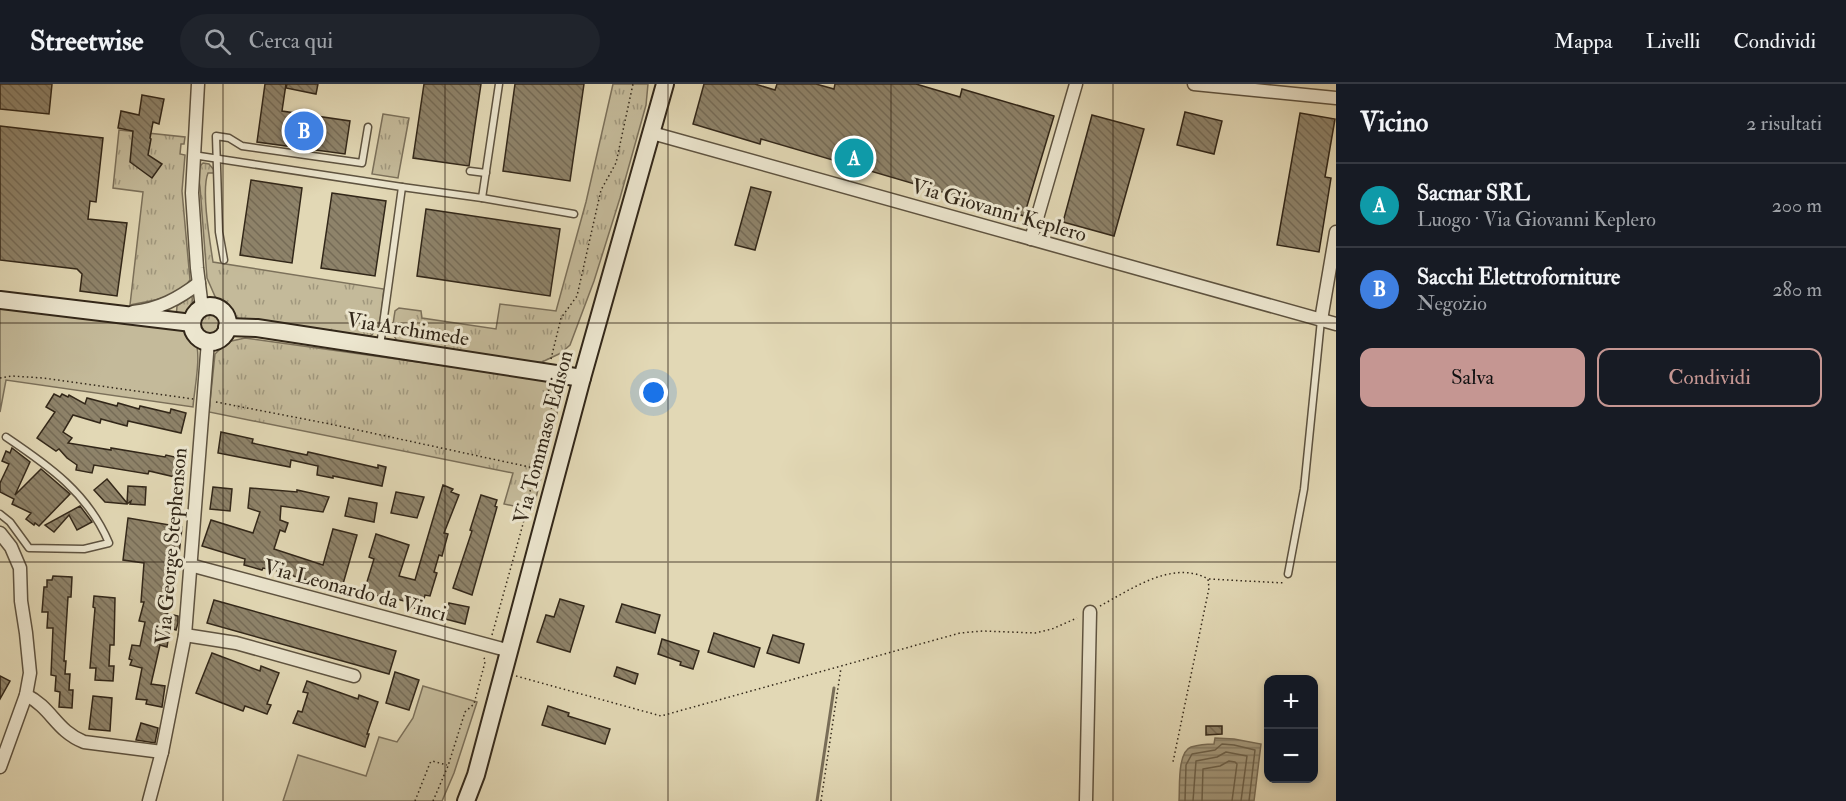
<!DOCTYPE html>
<html lang="it">
<meta charset="utf-8">
<style>
:root{--surface:#171b24;--page:#20242c;--text:#f1f3f6;--muted:#9ea1a6;--line:#363941;--accent:#c59692}
body{margin:0;font-family:"IM FELL Double Pica",serif;background:var(--page);color:var(--text)}
.controls{position:absolute;right:18px;bottom:18px;display:grid;overflow:hidden;border-radius:12px;box-shadow:0 3px 9px #0003}
.controls button{width:54px;height:54px;display:grid;place-items:center;padding:0;border:0;border-bottom:2px solid var(--line);background:var(--surface);color:var(--text);font:30px sans-serif}
.you{position:absolute;left:654px;top:309px;width:21px;height:21px;margin:-15px;border:4px solid #fff;border-radius:50%;background:#1a73e8;box-shadow:0 0 0 9px #1a73e833}
.badge{display:grid;place-items:center;width:39px;height:39px;border-radius:50%;background:var(--accent);color:#fff;font-size:20px;font-weight:700}
.pin{position:absolute;translate:-50% -50%;border:3px solid #fff;box-shadow:0 2px 6px #0006}
.list{margin:0;padding:0;list-style:none}
h2{display:flex;justify-content:space-between;align-items:center;height:78px;margin:0;padding:0 24px;font-size:26px}
h2 small{font-size:20px;font-weight:400;color:var(--muted)}
.list li{display:grid;grid-template-columns:39px 1fr auto;gap:18px;align-items:center;box-sizing:border-box;height:84px;padding:0 24px;border-top:2px solid var(--line)}
.list b{display:block;font-size:22px;white-space:nowrap}
.list p{margin:0;font-size:20px;white-space:nowrap;color:var(--muted)}
.list em{font-size:20px;font-style:normal;color:var(--muted)}
.actions{display:flex;gap:12px;padding:18px 24px}
.actions a{flex:1;padding:14px 0;border:2px solid var(--accent);border-radius:12px;text-align:center;font-size:21px;color:var(--accent)}
.actions .main{background:var(--accent);color:#111}
.icon{flex:none;width:33px;height:33px;fill:none;stroke:currentColor;stroke-width:2;stroke-linecap:round;stroke-linejoin:round}
.map{position:relative;flex:none;width:1336px;height:717px;overflow:hidden}
header{display:flex;align-items:center;gap:36px;box-sizing:border-box;height:84px;padding:0 30px;background:var(--surface);border-bottom:2px solid var(--line)}
header strong{font-size:28px}
nav{display:flex;gap:33px;margin-inline-start:auto;font-size:21px}
.search{width:420px;height:54px;background:var(--page);display:flex;align-items:center;gap:15px;box-sizing:border-box;padding:0 21px;border-radius:33px;color:var(--muted);font-size:22px}
main{display:flex}
aside{flex:1;background:var(--surface)}
.map>svg:first-child{display:block}
</style>
<header>
<strong>Streetwise</strong>
<div class="search"><svg class="icon" aria-label="search" viewBox="0 0 24 24"><circle cx="10" cy="10" r="6"/><path d="M15 15l6 6"/></svg>Cerca qui</div>
<nav><a>Mappa</a><a>Livelli</a><a>Condividi</a></nav>
</header>
<main>
<div class="map">
<svg width="1336" height="717" viewBox="0 0 1336 717">
<defs>
<pattern id="grass-tufts" width="24" height="20" patternUnits="userSpaceOnUse" patternTransform="scale(1.5)"><rect width="24" height="20" fill="#c4ba9a"/><path d="M3 7l-1-3M5 7V3M7 7l1-3M15 17l-1-3M17 17v-4M19 17l1-3" fill="none" stroke="#a0977d"/></pattern>
<pattern id="water-rules" width="6" height="5" patternUnits="userSpaceOnUse" patternTransform="scale(1.5)"><rect width="6" height="5" fill="#a69c80"/><path d="M0 2.5h6" fill="none" stroke="#887f68"/></pattern>
<pattern id="building-back-hatch" width="6" height="6" patternUnits="userSpaceOnUse" patternTransform="scale(1.5)"><rect width="6" height="6" fill="#8e836a"/><path d="M-1 5l2 2M0 0l6 6M5-1l2 2" fill="none" stroke="#756b56"/></pattern>
</defs>
<rect width="100%" height="100%" fill="#e2d8b5"/>
<filter id="stains"><feTurbulence type="fractalNoise" baseFrequency=".00333" numOctaves="4"/><feColorMatrix values="0 0 0 0 .2 0 0 0 0 .09 0 0 0 0 .02 0 0 0 .5 -.17"/></filter>
<radialGradient id="worn" r=".72"><stop offset=".6" stop-color="#630" stop-opacity="0"/><stop offset="1" stop-color="#630" stop-opacity=".3"/></radialGradient>
<g fill="url(#grass-tufts)" stroke="#7b705a" stroke-width="1.5">
<path d="M 613,0 L 648,0 L 646,21 L 620,114 L 594,197 L 570,261 L 561,269 L 542,278 L 523,279 L 402,261 C 389,252 393,241 395,227 L 399,224 L 421,227 L 422,234 L 496,245 L 500,220 L 556,227 L 586,118 Z"/>
<polygon points="383,30 409,34 398,94 372,90"/>
<path d="M 119,46 L 185,53 L 184,60 L 181,60 L 180,70 L 185,71 L 182,107 L 190,196 C 179,214 149,217 130,221 L 143,108 L 113,104 Z"/>
<path d="M 203,79 L 209,80 L 214,86 L 214,89 L 208,89 C 201,106 210,158 213,178 L 384,205 C 381,224 384,249 363,256 L 241,238 L 235,235 L 229,226 L 217,217 L 207,194 L 200,103 L 197,85 Z"/>
<path d="M 192,212 C 194,226 189,231 176,235 L 177,222 Z"/>
<circle cx="210" cy="240" r="9"/>
<polygon points="245,254 541,295 550,298 559,307 559,321 533,426 504,420 513,389 209,328 215,270 227,258"/>
</g>
<g fill="#c4ba9a" stroke="#7b705a" stroke-width="1.5">
<path d="M 0,218 L 181,244 C 187,247 192,251 195,256 C 202,270 194,307 193,323 L 6,296 L 0,328 Z"/>
<polygon points="423,602 477,618 454,689 442,717 283,717 298,671 366,692 379,653 397,658 413,634"/>
</g>
<path fill="url(#water-rules)" stroke="#786d57" stroke-width="1.5" d="M 1215,654 L 1234,655 L 1261,660 L 1254,717 L 1179,717 C 1180,704 1177,668 1191,663 C 1198,661 1207,660 1214,660 Z"/>
<g fill="none" stroke-linecap="round" stroke-linejoin="round">
<g stroke="#6c624c" stroke-width="1.5">
<polyline points="1185,717 1186,681 1192,670 1215,666 1222,660 1234,661 1255,666 1249,717"/>
<polyline points="1193,717 1196,677 1217,673 1226,668 1247,672 1241,717"/>
<polyline points="1202,717 1203,685 1220,682 1229,677 1235,678 1237,680 1232,717"/>
</g>
<polyline stroke="#786d57" stroke-width="3" points="817,717 834,604"/>
</g>
<g fill="url(#building-back-hatch)" stroke="#322719" stroke-width="1.5">
<polygon points="0,0 52,0 49,30 0,25"/>
<polygon points="265,0 286,0 282,27 350,37 345,70 257,58"/>
<polygon points="287,0 318,0 316,10 286,4"/>
<polygon points="424,0 481,0 469,82 413,74"/>
<polygon points="515,0 584,0 570,97 503,87"/>
<polygon points="704,0 755,0 775,6 777,0 816,0 834,5 835,0 916,0 960,13 962,5 1054,32 1024,132 761,55 760,60 693,40"/>
<polygon points="142,11 164,15 159,40 153,38 150,54 151,55 148,71 162,80 152,94 130,78 133,47 118,44 121,27 139,31"/>
<polygon points="1185,28 1222,37 1214,70 1177,61"/>
<polygon points="1300,29 1335,35 1325,93 1331,94 1319,168 1277,161"/>
<polygon points="1092,31 1144,45 1114,152 1063,138"/>
<polygon points="0,42 103,54 96,118 90,117 88,135 127,139 117,212 80,207 82,190 77,185 0,176"/>
<polygon points="251,96 302,104 292,179 240,171"/>
<polygon points="751,103 771,108 755,166 735,161"/>
<polygon points="332,109 386,117 375,192 321,184"/>
<polygon points="426,125 560,145 550,212 417,192"/>
<polygon points="54,310 60,313 62,310 68,313 69,311 85,320 87,314 117,322 118,319 139,325 140,322 170,329 171,325 186,329 181,349 128,337 127,342 101,335 100,339 73,331 63,348 72,354 68,359 111,366 111,364 165,373 166,371 179,374 175,393 149,387 148,390 94,381 92,389 76,386 77,381 67,374 59,365 56,367 37,354 55,328 46,323"/>
<polygon points="221,348 253,355 252,359 307,371 308,368 378,384 378,381 386,383 382,402 333,392 333,394 317,391 318,382 291,376 290,383 218,369"/>
<polygon points="12,364 30,378 15,411 41,385 70,410 39,442 35,439 34,441 26,435 31,429 12,420 14,415 0,408 0,399 9,380 2,377 6,367 10,369"/>
<polygon points="107,395 127,419 128,402 146,403 145,421 130,420 131,417 127,420 105,418 94,406"/>
<polygon points="443,401 453,405 451,408 459,411 444,449 448,450 442,472 439,471 434,488 437,489 430,512 425,511 421,526 407,522 408,518 389,513 388,515 375,511 374,514 363,511 374,475 369,473 376,450 409,461 399,492 415,496"/>
<polygon points="213,403 232,405 230,427 210,425"/>
<polygon points="250,404 297,408 297,406 329,413 323,428 281,422 280,436 288,439 285,448 280,446 274,465 323,481 333,445 357,451 341,507 268,484 268,485 263,484 262,486 244,481 245,475 202,462 211,436 253,449 260,428 248,424"/>
<polygon points="396,408 424,413 417,434 391,429"/>
<polygon points="481,411 497,416 495,422 497,423 472,511 453,504 472,447 470,446"/>
<polygon points="349,414 377,419 374,438 345,432"/>
<polygon points="80,422 92,438 77,446 69,431 54,448 45,441"/>
<polygon points="128,434 182,443 178,480 167,479 162,528 178,532 178,539 176,546 170,544 167,563 160,561 151,600 165,602 162,623 146,620 147,616 136,615 142,584 130,581 132,576 129,575 132,561 140,562 145,538 139,537 144,518 141,518 144,479 123,476"/>
<polygon points="53,492 72,493 71,513 68,513 64,577 66,577 65,590 70,590 69,606 73,606 72,624 59,623 60,608 55,607 56,592 51,591 53,544 47,544 48,528 42,528 44,503 47,503 47,496 52,496"/>
<polygon points="94,512 115,514 114,561 110,561 109,582 114,582 113,597 95,596 96,584 90,584 95,524 93,523"/>
<polygon points="560,515 584,522 570,568 537,558 546,531 554,533"/>
<polygon points="214,516 396,567 389,590 207,539"/>
<polygon points="449,519 469,523 465,540 445,535"/>
<polygon points="622,520 660,531 655,549 616,538"/>
<polygon points="714,549 760,564 754,583 708,568"/>
<polygon points="773,551 804,560 799,579 767,569"/>
<polygon points="662,555 699,567 693,585 680,581 681,578 658,570"/>
<polygon points="212,569 260,587 261,582 279,589 267,620 271,621 267,630 245,622 243,627 196,609"/>
<polygon points="617,583 638,590 635,600 614,592"/>
<polygon points="395,588 419,596 409,626 386,619"/>
<polygon points="0,592 10,597 0,615"/>
<polygon points="307,597 358,615 359,611 378,618 367,650 369,650 365,663 293,639 298,627 302,628 308,609 303,608"/>
<polygon points="93,612 112,614 110,647 89,645"/>
<polygon points="548,622 569,629 568,632 610,645 605,660 542,641"/>
<polygon points="141,639 158,644 155,659 136,656"/>
<polygon points="1206,642 1222,642 1222,650 1206,651"/>
</g>
<g fill="none" stroke-linecap="round" stroke-linejoin="round">
<defs>
<g id="lane">
<polyline points="193,71 402,103"/>
<polyline points="470,87 486,89"/>
<polyline points="482,114 574,130"/>
<polyline points="224,176 219,148 216,52 229,54 242,62 362,79 368,43"/>
<polyline points="380,262 402,103 482,114 499,0"/>
<path d="M 0,430 L 10,438 L 29,464 L 84,465 L 109,459 C 88,409 49,382 6,353"/>
<polyline points="1288,490 1304,405 1321,236"/>
</g>
<g id="street">
<polyline points="198,0 192,109 197,184 202,224"/>
<polyline points="1194,0 1336,14"/>
<polyline points="652,49 1336,240"/>
<polyline points="1031,155 1076,0"/>
<path d="M 133,228 C 159,225 178,215 199,199"/>
<polyline points="1321,236 1336,148"/>
<polyline points="0,449 11,463 20,484 21,517 26,549 30,589 26,611 0,683"/>
<polyline points="190,481 510,567"/>
<polyline points="185,551 236,559 354,592"/>
<path d="M 26,611 C 52,624 56,647 84,658 L 162,668"/>
<polyline points="149,717 162,668 185,551 208,257"/>
<polyline points="1086,717 1090,528"/>
</g>
<g id="secondary">
<polyline points="0,216 192,239"/>
<circle cx="210" cy="240" r="18"/>
<polyline points="227,243 257,244 582,294"/>
<polyline points="466,717 476,691 582,294 665,0"/>
</g>
</defs>
<use href="#lane" stroke="#5e5340" stroke-width="9"/>
<use href="#street" stroke="#5e5340" stroke-width="15"/>
<use href="#secondary" stroke="#322719" stroke-width="20"/>
<g stroke="#322719" stroke-width="1.5" stroke-dasharray="1.5 3" stroke-linecap="butt">
<polyline points="551,275 561,234 577,212 601,106 616,79 633,0"/>
<polyline points="0,294 12,292 43,294 193,315"/>
<polyline points="216,318 330,340 534,384"/>
<polyline points="1209,495 1285,499"/>
<path d="M 1100,522 C 1130,506 1173,475 1208,495 L 1209,504 L 1173,678"/>
<polyline points="492,551 523,440 536,380 552,322 548,303"/>
<polyline points="516,592 661,632 960,549 983,547 1035,549 1052,545 1077,534"/>
<polyline points="415,717 430,679 432,677 447,681"/>
<polyline points="433,717 448,682 465,628 474,620 485,578 484,573"/>
<polyline points="821,717 841,584"/>
</g>
<use href="#lane" stroke="#ece6cf" stroke-width="6"/>
<use href="#street" stroke="#ece6cf" stroke-width="12"/>
<use href="#secondary" stroke="#ece6cf" stroke-width="16"/>
</g>
<path fill="none" stroke="#322719" stroke-width="1.5" stroke-opacity="0.55" d="M 223,0 L 223,717M 445,0 L 445,717M 668,0 L 668,717M 891,0 L 891,717M 1113,0 L 1113,717M 0,239 L 1336,239M 0,478 L 1336,478"/>
<g text-anchor="middle" stroke-width="6" stroke-linejoin="round" paint-order="stroke">
<g font-size="21" fill="#322719" stroke="#ece6cf">
<text transform="translate(999 126) rotate(16)" y="7">Via Giovanni Keplero</text>
<text transform="translate(408 245) rotate(9)" y="7">Via Archimede</text>
<text transform="translate(543 353) rotate(-75)" y="7">Via Tommaso Edison</text>
<text transform="translate(171 462) rotate(-85)" y="7">Via George Stephenson</text>
<text transform="translate(355 506) rotate(15)" y="7">Via Leonardo da Vinci</text>
</g>
</g>
<rect width="100%" height="100%" filter="url(#stains)"/>
<rect width="100%" height="100%" fill="url(#worn)"/>
</svg>
<div class="controls">
<button>+</button>
<button>−</button>
</div>
<div class="you"></div>
<div class="pin badge" style="left:854px;top:74px;background:#0f9aa8">A</div>
<div class="pin badge" style="left:304px;top:47px;background:#3f7fe0">B</div>
</div>
<aside>
<h2>Vicino<small>2 risultati</small></h2>
<ul class="list">
<li><span class="badge" style="background:#0f9aa8">A</span><div><b>Sacmar SRL</b><p>Luogo · Via Giovanni Keplero</p></div><em>200 m</em></li>
<li><span class="badge" style="background:#3f7fe0">B</span><div><b>Sacchi Elettroforniture</b><p>Negozio</p></div><em>280 m</em></li>
</ul>
<div class="actions"><a class="main">Salva</a><a>Condividi</a></div>
</aside>
</main>
